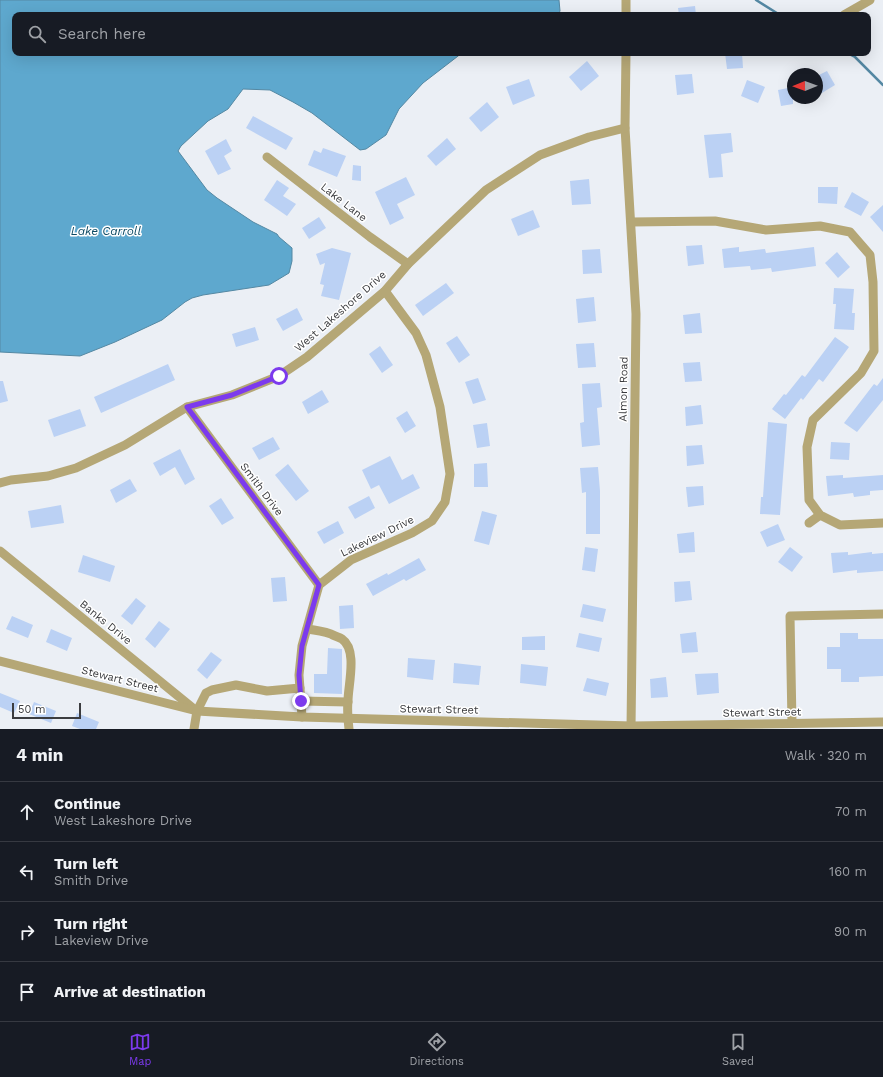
<!DOCTYPE html>
<meta charset="utf-8">
<style>
:root{--surface:#171b24;--page:#242831;--text:#f1f3f6;--muted:#9ea1a6;--line:#363941;--accent:#7c3aed}
body{margin:0;font-family:"Work Sans",sans-serif;background:var(--page);color:var(--text)}
.compass{position:absolute;left:787px;top:68px;width:36px;height:36px;border-radius:50%;background:var(--surface);box-shadow:0 4px 16px #0002;rotate:269deg}
.scale{position:absolute;left:12px;bottom:10px;width:69px;box-sizing:border-box;padding-left:4px;border:2px solid #3b3c3f;border-top:0;font-size:11px;line-height:14px;white-space:nowrap;color:#3b3c3f;-webkit-text-stroke:3px #fff;paint-order:stroke}
.stop{position:absolute;width:12px;height:12px;margin:-9px;border:3px solid #7c3aed;border-radius:50%;background:#fff}
.stop.end{background:#7c3aed;border-color:#fff;box-shadow:0 1px 4px #0008}
.list{margin:0;padding:0;list-style:none}
h2{display:flex;justify-content:space-between;align-items:center;height:52px;margin:0;padding:0 16px;font-size:17px}
h2 small{font-size:13px;font-weight:400;color:var(--muted)}
.list li{display:grid;grid-template-columns:26px 1fr auto;gap:12px;align-items:center;box-sizing:border-box;height:60px;padding:0 16px;border-top:1px solid var(--line)}
.list b{display:block;font-size:15px;white-space:nowrap}
.list p{margin:0;font-size:13px;white-space:nowrap;color:var(--muted)}
.list em{font-size:13px;font-style:normal;color:var(--muted)}
.icon{flex:none;width:22px;height:22px;fill:none;stroke:currentColor;stroke-width:2;stroke-linecap:round;stroke-linejoin:round}
.map{position:relative;flex:none;width:883px;height:729px;overflow:hidden}
.search{position:absolute;background:var(--surface);box-shadow:0 4px 16px #0002;left:12px;right:12px;top:12px;height:44px;display:flex;align-items:center;gap:10px;box-sizing:border-box;padding:0 14px;border-radius:8px;color:var(--muted);font-size:15px}
.sheet{height:292px;background:var(--surface)}
nav{display:flex;justify-content:space-around;align-items:center;box-sizing:border-box;height:56px;border-top:1px solid var(--line);background:var(--surface);font-size:11px;color:var(--muted)}
nav a{display:grid;justify-items:center;gap:2px}
nav .on{color:var(--accent)}
.map>svg:first-child{display:block}
</style>
<div class="map">
<svg width="883" height="729" viewBox="0 0 883 729">
<rect width="100%" height="100%" fill="#ebeff5"/>
<polygon fill="#5ea8ce" stroke="#5488a3" points="0,0 559,0 560,11 558,15 15,15 15,53 462,53 423,83 399,109 386,135 366,149 360,150 312,113 293,102 270,90 243,89 228,109 208,121 181,146 178,151 207,190 217,198 253,222 277,234 279,237 292,248 292,261 289,273 269,285 203,295 192,298 185,302 162,320 115,342 80,356 0,352"/>
<g fill="none" stroke-linecap="round" stroke-linejoin="round">
<g stroke="#5488a3" stroke-width="2.5">
<polyline points="756,0 780,15"/>
<polyline points="847,53 855,57 883,85"/>
</g>
</g>
<g fill="#bbd1f4">
<polygon points="695,6 696,15 679,15 678,8"/>
<polygon points="725,53 742,53 743,68 727,69"/>
<polygon points="587,61 599,76 581,91 569,77"/>
<polygon points="827,71 835,85 817,96 817,76"/>
<polygon points="692,74 694,93 677,95 675,75"/>
<polygon points="529,79 535,96 513,105 506,87"/>
<polygon points="747,80 765,87 758,103 741,96"/>
<polygon points="793,87 793,104 781,106 778,90"/>
<polygon points="487,102 499,117 481,132 469,118"/>
<polygon points="253,116 293,138 286,150 246,128"/>
<polygon points="731,133 733,152 721,154 723,177 709,178 704,135"/>
<polygon points="447,138 456,149 436,166 427,156"/>
<polygon points="226,139 232,151 224,156 231,169 218,175 205,151"/>
<polygon points="323,148 346,156 337,177 308,165 314,150 321,153"/>
<polygon points="353,165 361,166 361,181 352,180"/>
<polygon points="406,177 415,195 397,204 404,218 390,225 375,192"/>
<polygon points="589,179 591,204 572,205 570,181"/>
<polygon points="277,180 289,188 283,196 296,204 287,216 264,200"/>
<polygon points="818,187 838,187 837,204 818,203"/>
<polygon points="852,192 869,202 861,216 844,207"/>
<polygon points="883,205 883,232 870,217"/>
<polygon points="533,210 540,227 518,236 511,219"/>
<polygon points="319,217 326,228 309,239 302,228"/>
<polygon points="702,245 704,264 688,266 686,246"/>
<polygon points="739,247 739,252 765,249 766,253 814,247 816,266 772,272 771,268 751,270 750,266 724,268 722,249"/>
<polygon points="332,248 351,253 339,300 321,296 324,285 320,284 325,263 320,265 316,254"/>
<polygon points="600,249 602,273 583,274 582,250"/>
<polygon points="837,252 850,267 838,278 825,263"/>
<polygon points="446,283 454,293 423,316 415,305"/>
<polygon points="834,288 854,289 852,313 855,313 854,330 834,329 836,304 833,304"/>
<polygon points="594,297 596,321 578,323 576,299"/>
<polygon points="297,308 303,320 283,331 276,319"/>
<polygon points="700,313 702,333 685,334 683,315"/>
<polygon points="255,327 259,340 236,347 232,334"/>
<polygon points="457,336 470,355 459,363 446,343"/>
<polygon points="835,337 849,347 823,382 819,379 803,400 801,398 785,419 772,409 784,394 786,395 802,375 805,377"/>
<polygon points="594,343 596,367 578,368 576,344"/>
<polygon points="380,346 393,365 382,373 369,354"/>
<polygon points="700,362 702,381 685,382 683,363"/>
<polygon points="168,364 175,380 101,413 94,397"/>
<polygon points="478,378 486,400 473,404 465,382"/>
<polygon points="883,378 883,400 857,432 844,423 874,384 877,386"/>
<polygon points="0,381 3,381 8,401 0,403"/>
<polygon points="600,383 602,407 597,408 600,445 582,447 580,423 584,422 582,384"/>
<polygon points="322,390 329,402 308,414 302,402"/>
<polygon points="701,405 703,424 686,426 685,407"/>
<polygon points="80,409 86,426 54,437 48,420"/>
<polygon points="407,411 416,426 405,433 396,418"/>
<polygon points="768,422 787,424 780,515 760,514 761,497 763,497"/>
<polygon points="487,423 490,446 477,448 473,425"/>
<polygon points="273,437 280,449 259,460 252,448"/>
<polygon points="831,442 850,443 849,460 830,459"/>
<polygon points="702,445 704,464 687,466 686,446"/>
<polygon points="180,449 195,479 185,485 175,467 160,476 153,463"/>
<polygon points="390,456 402,480 413,474 420,488 389,504 379,485 371,489 362,470"/>
<polygon points="487,463 488,487 474,487 474,464"/>
<polygon points="288,464 309,491 296,501 275,475"/>
<polygon points="598,467 600,491 600,534 586,534 586,492 582,493 580,468"/>
<polygon points="843,475 843,478 883,475 883,490 870,491 870,495 854,497 853,493 828,496 826,476"/>
<polygon points="130,479 137,491 116,503 110,490"/>
<polygon points="703,486 704,505 688,507 686,487"/>
<polygon points="369,496 375,508 355,519 348,507"/>
<polygon points="221,498 234,518 222,525 209,506"/>
<polygon points="61,505 64,523 31,528 28,511"/>
<polygon points="482,511 497,515 489,545 474,541"/>
<polygon points="338,521 344,533 324,544 317,532"/>
<polygon points="778,524 785,540 767,547 760,532"/>
<polygon points="694,532 695,552 679,553 677,534"/>
<polygon points="585,547 598,549 595,572 582,570"/>
<polygon points="790,547 803,557 792,572 778,562"/>
<polygon points="848,552 848,555 872,552 872,554 883,553 883,571 857,573 857,570 833,573 831,553"/>
<polygon points="83,555 115,566 110,582 78,572"/>
<polygon points="419,558 426,570 406,581 404,579 373,596 366,584 387,573 388,575"/>
<polygon points="285,577 287,601 273,602 271,578"/>
<polygon points="690,581 692,600 675,602 674,582"/>
<polygon points="136,598 146,606 132,625 121,616"/>
<polygon points="583,604 606,609 603,622 580,617"/>
<polygon points="353,605 354,628 340,629 339,606"/>
<polygon points="12,616 33,625 28,638 6,629"/>
<polygon points="159,621 170,629 155,648 145,639"/>
<polygon points="51,629 72,638 67,651 46,642"/>
<polygon points="696,632 698,652 682,653 680,634"/>
<polygon points="579,633 602,638 599,652 576,647"/>
<polygon points="840,633 858,633 858,639 883,639 883,676 859,677 859,682 841,682 841,669 827,669 827,647 840,647"/>
<polygon points="545,636 545,650 522,650 522,637"/>
<polygon points="328,648 342,649 342,694 314,693 314,674 327,674"/>
<polygon points="211,652 222,660 207,679 197,670"/>
<polygon points="408,658 435,660 433,680 407,677"/>
<polygon points="454,663 481,666 479,685 453,683"/>
<polygon points="521,664 548,667 546,686 520,683"/>
<polygon points="718,673 719,693 697,695 695,674"/>
<polygon points="666,677 668,697 651,698 650,679"/>
<polygon points="587,678 609,683 606,696 583,691"/>
<polygon points="0,693 20,701 14,713 0,707"/>
<polygon points="34,702 56,711 51,723 29,714"/>
<polygon points="77,713 99,722 96,729 80,729 72,726"/>
</g>
<g fill="none" stroke-linecap="round" stroke-linejoin="round">
<g stroke="#b5a776" stroke-width="9">
<polyline points="626,15 626,0"/>
<polyline points="844,15 870,0"/>
<polyline points="626,53 625,128 636,314 631,729"/>
<polyline points="267,157 370,237 408,264"/>
<polyline points="631,222 715,221 766,230 820,226 850,232 870,255 873,282 874,351 861,373 813,420 807,447 809,500 820,515 840,525 883,523"/>
<polyline points="187,407 319,585"/>
<polyline points="0,483 11,480 48,476 76,468 125,445 187,407 232,395 279,376 307,357 385,291 408,264 486,190 540,155 589,137 625,128"/>
<polyline points="809,523 820,515"/>
<polyline points="0,551 194,709"/>
<path d="M 307,629 C 315,630 322,631 331,634 C 334,636 339,637 342,639 C 358,650 348,685 348,701 C 347,710 348,720 349,729"/>
<polyline points="0,661 197,711 302,717 632,726 883,722"/>
<polyline points="301,701 348,702"/>
<polyline points="302,717 299,675 302,646 319,585 351,560 412,533 432,521 445,502 450,474 440,407 426,355 416,333 385,291"/>
<polyline points="792,723 790,616 883,614"/>
<polyline points="194,729 197,711 206,693 212,690 236,685 267,691 300,688"/>
</g>
</g>
<g fill="none" stroke-linecap="round" stroke-linejoin="round">
<polyline stroke="#7c3aed" stroke-width="5" points="279,376 232,395 187,407 319,585 302,646 299,675 301,701"/>
</g>
<g text-anchor="middle" stroke-width="3" stroke-linejoin="round" paint-order="stroke">
<g font-size="11" fill="#3b3c3f" stroke="#fff">
<text transform="translate(344 202) rotate(38)" y="4">Lake Lane</text>
<text transform="translate(340 311) rotate(-41)" y="4">West Lakeshore Drive</text>
<text transform="translate(623 389) rotate(-89)" y="4">Almon Road</text>
<text transform="translate(262 489) rotate(53)" y="4">Smith Drive</text>
<text transform="translate(377 536) rotate(-26)" y="4">Lakeview Drive</text>
<text transform="translate(106 622) rotate(39)" y="4">Banks Drive</text>
<text transform="translate(120 679) rotate(14)" y="4">Stewart Street</text>
<text transform="translate(439 709) rotate(1)" y="4">Stewart Street</text>
<text transform="translate(762 712) rotate(-1)" y="4">Stewart Street</text>
</g>
<g font-size="12" font-style="italic" fill="#0d4b65" stroke="#fff">
<text x="106" y="235">Lake Carroll</text>
</g>
</g>
</svg>
<svg class="compass" viewBox="-18 -18 36 36"><path d="M0-13l5 13h-10z" fill="#e53935"/><path d="M0 13l5-13h-10z" fill="#9ea1a6"/></svg>
<div class="scale">50 m</div>
<div class="stop" style="left:279px;top:376px"></div>
<div class="stop end" style="left:301px;top:701px"></div>
<div class="search"><svg class="icon" aria-label="search" viewBox="0 0 24 24"><circle cx="10" cy="10" r="6"/><path d="M15 15l6 6"/></svg>Search here</div>
</div>
<section class="sheet">
<h2>4 min<small>Walk · 320 m</small></h2>
<ul class="list">
<li><svg class="icon" aria-label="ahead" viewBox="0 0 24 24"><path d="M12 20V5M6 11l6-6 6 6"/></svg><div><b>Continue</b><p>West Lakeshore Drive</p></div><em>70 m</em></li>
<li><svg class="icon" aria-label="left" viewBox="0 0 24 24"><path d="M17 20v-9H6M10 6l-5 5 5 5"/></svg><div><b>Turn left</b><p>Smith Drive</p></div><em>160 m</em></li>
<li><svg class="icon" aria-label="right" viewBox="0 0 24 24"><path d="M7 20v-9h11M14 6l5 5-5 5"/></svg><div><b>Turn right</b><p>Lakeview Drive</p></div><em>90 m</em></li>
<li><svg class="icon" aria-label="arrive" viewBox="0 0 24 24"><path d="M6 21V4h12l-3 4 3 4H6"/></svg><div><b>Arrive at destination</b></div></li>
</ul>
</section>
<nav>
<a class="on"><svg class="icon" aria-label="map" viewBox="0 0 24 24"><path d="M3 6l6-2 6 2 6-2v14l-6 2-6-2-6 2zM9 4v14M15 6v14"/></svg>Map</a>
<a><svg class="icon" aria-label="directions" viewBox="0 0 24 24"><path d="M12 3l9 9-9 9-9-9zM9 14v-3h6M13 9l2 2-2 2"/></svg>Directions</a>
<a><svg class="icon" aria-label="saved" viewBox="0 0 24 24"><path d="M7 4h10v16l-5-4-5 4z"/></svg>Saved</a>
</nav>
